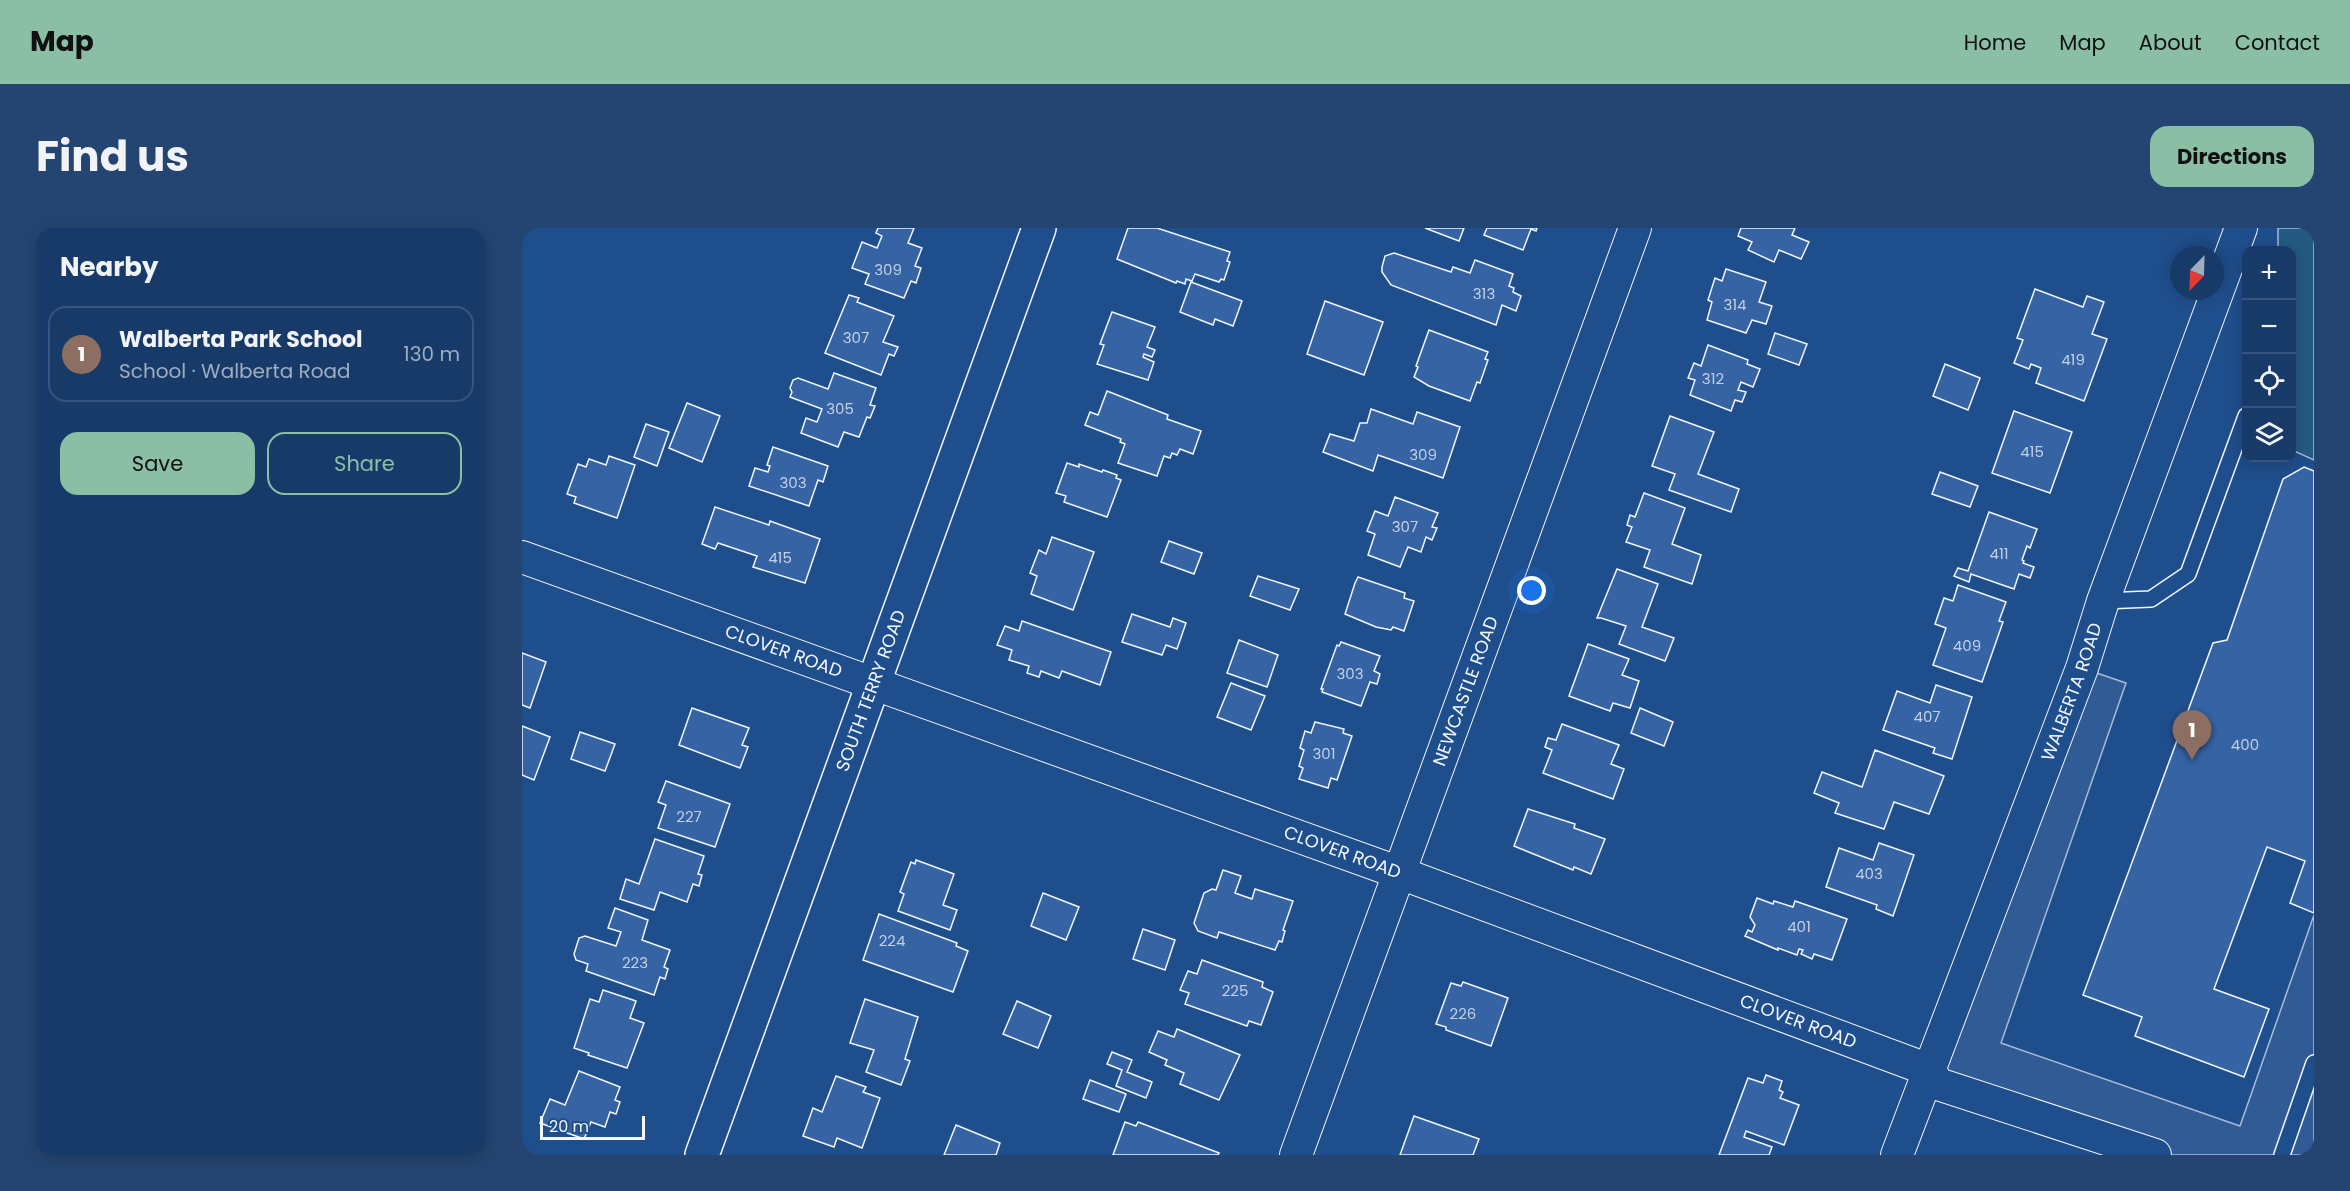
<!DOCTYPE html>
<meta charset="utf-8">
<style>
:root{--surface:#173a69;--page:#244571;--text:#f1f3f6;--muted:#9eadc0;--line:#36547d;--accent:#8abfa5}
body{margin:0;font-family:Poppins,sans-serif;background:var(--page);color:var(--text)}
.controls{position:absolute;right:18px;top:18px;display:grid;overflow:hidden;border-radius:12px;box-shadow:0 3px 15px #0003}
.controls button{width:54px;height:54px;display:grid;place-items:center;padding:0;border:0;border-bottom:2px solid var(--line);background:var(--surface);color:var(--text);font:30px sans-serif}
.compass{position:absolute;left:1648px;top:18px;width:54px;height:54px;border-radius:50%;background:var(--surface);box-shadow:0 3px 15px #0003;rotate:203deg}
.scale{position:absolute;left:18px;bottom:15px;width:105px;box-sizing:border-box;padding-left:6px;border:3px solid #f2f6ff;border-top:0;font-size:16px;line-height:21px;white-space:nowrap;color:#f2f6ff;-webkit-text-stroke:4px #1f4e8c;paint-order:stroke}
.you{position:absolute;left:1010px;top:363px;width:21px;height:21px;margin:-15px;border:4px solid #fff;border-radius:50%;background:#1a73e8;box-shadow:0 0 0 9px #1a73e833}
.badge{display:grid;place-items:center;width:39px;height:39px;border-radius:50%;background:var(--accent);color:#fff;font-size:20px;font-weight:700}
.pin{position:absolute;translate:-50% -50px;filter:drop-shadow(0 2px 3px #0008)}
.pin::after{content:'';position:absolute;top:32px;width:21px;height:18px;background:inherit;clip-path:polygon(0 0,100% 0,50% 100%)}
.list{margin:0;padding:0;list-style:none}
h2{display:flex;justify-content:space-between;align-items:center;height:78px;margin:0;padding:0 24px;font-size:26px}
h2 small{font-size:20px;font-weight:400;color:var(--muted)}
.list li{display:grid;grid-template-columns:39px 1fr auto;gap:18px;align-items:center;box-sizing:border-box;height:96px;margin:0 12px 12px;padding:0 12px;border:2px solid var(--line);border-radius:18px}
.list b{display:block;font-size:22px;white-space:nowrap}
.list p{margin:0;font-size:20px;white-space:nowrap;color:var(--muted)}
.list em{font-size:20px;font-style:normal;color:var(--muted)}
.actions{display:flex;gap:12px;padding:18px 24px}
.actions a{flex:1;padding:14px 0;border:2px solid var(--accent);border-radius:18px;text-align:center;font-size:21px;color:var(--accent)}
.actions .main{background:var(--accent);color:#111}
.icon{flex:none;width:33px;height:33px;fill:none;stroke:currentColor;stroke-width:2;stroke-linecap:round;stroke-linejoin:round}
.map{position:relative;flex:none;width:1792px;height:927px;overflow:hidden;border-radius:18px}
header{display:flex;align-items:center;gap:36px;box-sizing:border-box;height:84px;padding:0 30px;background:var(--accent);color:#111}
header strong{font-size:28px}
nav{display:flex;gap:33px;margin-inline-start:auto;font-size:21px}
.intro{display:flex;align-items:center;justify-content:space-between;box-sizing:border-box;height:144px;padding:0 36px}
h1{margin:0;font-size:42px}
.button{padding:15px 27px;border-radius:18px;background:var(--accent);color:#111;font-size:21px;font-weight:700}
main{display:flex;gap:36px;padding:0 36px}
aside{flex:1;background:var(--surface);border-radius:18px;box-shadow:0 3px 15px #0003}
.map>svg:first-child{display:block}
</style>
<header>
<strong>Map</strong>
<nav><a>Home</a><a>Map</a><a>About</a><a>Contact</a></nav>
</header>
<div class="intro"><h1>Find us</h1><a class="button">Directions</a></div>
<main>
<aside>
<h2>Nearby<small></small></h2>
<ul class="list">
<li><span class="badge" style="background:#8d6e63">1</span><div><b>Walberta Park School</b><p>School · Walberta Road</p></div><em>130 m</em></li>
</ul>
<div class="actions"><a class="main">Save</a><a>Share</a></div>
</aside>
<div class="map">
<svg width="1792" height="927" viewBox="0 0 1792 927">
<rect width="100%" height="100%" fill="#1f4e8c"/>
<polygon fill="#245a82" stroke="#a8bbd7" stroke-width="1.5" points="1756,0 1792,0 1792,232 1770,222 1770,22 1756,22"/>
<polygon fill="#305b95" stroke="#a8bbd7" stroke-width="1.5" points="1560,440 1604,455 1479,815 1718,898 1792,687 1792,927 1620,927 1416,856"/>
<g fill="#3563a3" stroke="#f2f6ff" stroke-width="1.5">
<polygon points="356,0 392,0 386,15 400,20 393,38 399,40 394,55 389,53 382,70 343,56 347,46 330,40 340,14 355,20 360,8 354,5"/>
<polygon points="606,0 635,0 708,24 705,33 708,34 702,52 699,51 697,54 673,46 670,53 664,51 663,56 655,53 654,55 595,31"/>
<polygon points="903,0 942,0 937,13"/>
<polygon points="965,0 1015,0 1014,3 1009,1 1001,22 962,7"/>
<polygon points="1219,0 1273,0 1270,7 1287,14 1279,31 1257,22 1252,34 1226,22 1230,14 1216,8"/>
<polygon points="872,25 929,44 931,39 948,45 953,32 991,46 987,58 992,60 991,64 999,68 994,83 980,77 974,97 869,57 860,44 860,39 863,28"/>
<polygon points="1204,41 1244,54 1237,74 1250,78 1244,96 1230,92 1224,105 1185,92 1190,74 1186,72 1193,50 1200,53"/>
<polygon points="669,54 720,73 711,98 693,91 691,97 658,84"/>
<polygon points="1513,61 1561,79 1565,68 1582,74 1570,106 1585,111 1562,173 1514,155 1519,140 1509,136 1507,141 1492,135 1501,112 1495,110"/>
<polygon points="327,67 337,70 335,74 372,88 361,114 376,119 372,128 367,126 359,147 303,125"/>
<polygon points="803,73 861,94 842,147 785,126"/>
<polygon points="590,84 633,99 625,119 633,122 630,129 622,126 621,129 632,134 626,152 575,136 582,117 578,116"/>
<polygon points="907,102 966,124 963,131 966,132 958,155 955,154 948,173 907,158 892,149 896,139 894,138"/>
<polygon points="1253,105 1285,116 1277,137 1246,126"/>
<polygon points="1186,117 1226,132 1225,136 1238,141 1231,159 1219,154 1216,162 1224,164 1220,174 1213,172 1209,183 1168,167 1173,152 1166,150 1172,135 1179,138"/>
<polygon points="1423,136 1458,150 1446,182 1411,168"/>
<polygon points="312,145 354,160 348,177 353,178 348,190 345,189 337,209 322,204 316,219 279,205 284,190 295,194 300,181 268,169 270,164 268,160 271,152 276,150 306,161"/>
<polygon points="585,163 646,187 645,191 679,203 671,226 658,221 655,227 650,225 648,230 642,228 635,248 596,235 603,216 598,214 599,211 563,197 568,184 576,187"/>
<polygon points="165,175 198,188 180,234 147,220"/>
<polygon points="849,181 891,196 895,184 938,199 921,250 856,227 851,243 801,224 808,206 832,213 838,195 845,195"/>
<polygon points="1492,183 1550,204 1528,265 1470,245"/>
<polygon points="1148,188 1192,204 1176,246 1217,261 1209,284 1147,262 1153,246 1130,238"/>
<polygon points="124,196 147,204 135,238 112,229"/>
<polygon points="251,219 306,238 301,254 296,252 287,278 227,258 233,240 246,244 248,238 245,237"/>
<polygon points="87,228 113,237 95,290 52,275 54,269 45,266 56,236 64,239 67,231 84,237"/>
<polygon points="545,235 557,239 557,236 580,244 581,242 595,247 594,250 599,252 585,289 542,274 544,268 534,265"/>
<polygon points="1782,239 1792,243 1792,685 1768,675 1783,633 1745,619 1692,761 1747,781 1722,849 1613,808 1620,789 1561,767 1691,415 1705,412 1761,251"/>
<polygon points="1418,244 1456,258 1448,279 1410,266"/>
<polygon points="1122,265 1163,280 1150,316 1179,327 1170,356 1122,339 1128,322 1104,314 1110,299 1105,297 1108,287 1113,289"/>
<polygon points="873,269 916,285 910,299 915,300 910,312 904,309 899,324 886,319 878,339 846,327 853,306 845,303 853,283 866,288"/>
<polygon points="193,279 247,297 248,293 298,311 283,355 231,339 235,328 196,315 193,321 180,316"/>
<polygon points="1467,284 1515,301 1508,320 1505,318 1500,332 1502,333 1501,335 1512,339 1508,350 1497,346 1492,361 1449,346 1447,354 1432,348 1436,340 1446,343"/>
<polygon points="530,309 572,324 551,382 509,366 515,348 508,345 517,322 524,326"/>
<polygon points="647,313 680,325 672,346 639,334"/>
<polygon points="1095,341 1136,356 1120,399 1152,410 1143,433 1097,416 1104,398 1079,390 1075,390"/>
<polygon points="736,348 777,361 768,382 728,368"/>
<polygon points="836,349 883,365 882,370 892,373 882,403 871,399 869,402 854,399 823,386 833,355"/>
<polygon points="1436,357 1484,374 1477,393 1481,394 1460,454 1411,437 1424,400 1413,396 1422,370 1431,373"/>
<polygon points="610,386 648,399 651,390 664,395 655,421 644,417 640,427 600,414"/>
<polygon points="500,393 589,424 578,457 540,443 537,450 519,443 517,449 505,445 507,438 487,432 490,422 475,417 483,398 497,403"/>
<polygon points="717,412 756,427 745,459 705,445"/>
<polygon points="819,414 858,428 852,443 858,446 855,456 848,454 839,478 800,464 801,461 799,461 815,417 817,418"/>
<polygon points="1066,416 1107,431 1100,447 1117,453 1108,480 1091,475 1088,483 1047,468"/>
<polygon points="0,425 24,434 8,480 0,477"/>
<polygon points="709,455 743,468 729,502 695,489"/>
<polygon points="1414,457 1450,469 1430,531 1411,525 1413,520 1361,502 1375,463 1408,475"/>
<polygon points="170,480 227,500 220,517 226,519 218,540 157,517"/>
<polygon points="1118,480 1151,494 1142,518 1109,505"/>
<polygon points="793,494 822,501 821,505 830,508 815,552 809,550 806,560 777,551 781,540 777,538 782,522 778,520 783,503 789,505"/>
<polygon points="1040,496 1097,517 1089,536 1102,541 1091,571 1021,545 1030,522 1023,519 1026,510 1034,512"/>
<polygon points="0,498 28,509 12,552 0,547"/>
<polygon points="58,504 93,516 83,543 49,531"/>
<polygon points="1353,522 1422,548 1407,586 1372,574 1362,601 1313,585 1317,575 1292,565 1300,544 1340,559"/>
<polygon points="144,553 208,576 193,619 136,600 144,577 136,574"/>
<polygon points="1006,581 1053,596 1052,600 1083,611 1069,646 1052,639 1051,642 992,618"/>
<polygon points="133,611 182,628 176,646 180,647 177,658 171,656 165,674 138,664 132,682 98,671 104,651 117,656"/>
<polygon points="1357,615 1392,627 1371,688 1354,681 1355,677 1304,659 1317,620 1351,632"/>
<polygon points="394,632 432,646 421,677 435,682 428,702 376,683 382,666 378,664 389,634 393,636"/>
<polygon points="701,642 719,648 713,665 730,671 733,661 771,673 761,702 763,703 760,714 757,713 753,722 697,704 695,710 676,703 672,695 682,665 690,661 694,662"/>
<polygon points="521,665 557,679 544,712 509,698"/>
<polygon points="1235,670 1251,676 1252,673 1271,679 1273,673 1325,691 1310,732 1292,726 1290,731 1279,726 1281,722 1277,721 1275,727 1256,720 1256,722 1223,708 1226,702 1230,704 1233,697 1228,689"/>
<polygon points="93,680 126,692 120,712 148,722 142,739 146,741 143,751 138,749 132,767 64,743 66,736 54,732 52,726 57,710 63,708 94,718 99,704 86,700"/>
<polygon points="357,686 435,715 434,718 446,723 431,764 341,732"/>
<polygon points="621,701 653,712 643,742 611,731"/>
<polygon points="680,732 741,754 740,759 751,764 739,797 727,793 725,798 663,776 667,765 658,762 666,743 675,746"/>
<polygon points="941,754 986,770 969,818 924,802 924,799 914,796 929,755 939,758"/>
<polygon points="81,762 114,773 108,790 122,795 105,840 66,827 67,825 52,820 68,771 77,774"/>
<polygon points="343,771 396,789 383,831 388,833 379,857 344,844 352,822 328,815"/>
<polygon points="495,773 529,788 516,820 481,806"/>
<polygon points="655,801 718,827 697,872 658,856 662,845 643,837 645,832 627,824 636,803 652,809"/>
<polygon points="590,824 610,832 605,844 630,854 624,870 594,858 600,842 585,836"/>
<polygon points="57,843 98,859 93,872 98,874 94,886 88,884 83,899 69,894 62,911 18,895 28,871 43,877"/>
<polygon points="1244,847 1260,853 1257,862 1261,864 1258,870 1277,877 1262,917 1224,903 1222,909 1250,919 1247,927 1197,927 1226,850 1241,855"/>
<polygon points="314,848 344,859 341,864 358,870 340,920 315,910 312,919 281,908 291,880 300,884"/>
<polygon points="568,852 604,866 597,884 561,871"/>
<polygon points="892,888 957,911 951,927 878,927"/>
<polygon points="603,894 614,898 616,894 697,925 696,927 591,927"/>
<polygon points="434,897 478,915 474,927 422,927"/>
</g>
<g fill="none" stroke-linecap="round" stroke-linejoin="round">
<defs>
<g id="service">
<polyline points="1581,373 1629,371 1666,346 1724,188"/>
<polyline points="1760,927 1792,835"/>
</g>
<g id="minor">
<path id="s1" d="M 0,329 L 878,645 L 1407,842 L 1416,856 L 1633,927"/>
<path id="s2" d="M 774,927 L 1113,0"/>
<path id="s3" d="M 1375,927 L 1560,440 L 1581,373 L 1719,0"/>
</g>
<g id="tertiary">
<path id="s4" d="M 180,927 L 517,0"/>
</g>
</defs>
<use href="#service" stroke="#f2f6ff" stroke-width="18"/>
<use href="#minor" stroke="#f2f6ff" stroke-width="34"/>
<use href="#tertiary" stroke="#f2f6ff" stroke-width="36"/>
<use href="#service" stroke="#1f4e8c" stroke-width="15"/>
<use href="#minor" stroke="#1f4e8c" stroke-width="32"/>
<use href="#tertiary" stroke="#1f4e8c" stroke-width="33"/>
</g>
<g text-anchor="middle" stroke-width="4.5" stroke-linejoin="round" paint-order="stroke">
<g font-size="15" fill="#c3d1e8">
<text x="366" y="47">309</text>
<text x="962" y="71">313</text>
<text x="1213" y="82">314</text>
<text x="334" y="115">307</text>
<text x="1551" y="137">419</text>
<text x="1191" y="156">312</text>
<text x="318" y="186">305</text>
<text x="1510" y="229">415</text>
<text x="901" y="232">309</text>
<text x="271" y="260">303</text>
<text x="883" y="304">307</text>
<text x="1477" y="331">411</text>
<text x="258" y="335">415</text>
<text x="1445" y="423">409</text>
<text x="828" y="451">303</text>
<text x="1405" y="494">407</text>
<text x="1723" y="522">400</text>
<text x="802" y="531">301</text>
<text x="167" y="594">227</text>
<text x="1347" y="651">403</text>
<text x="1277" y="704">401</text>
<text x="370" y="718">224</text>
<text x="113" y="740">223</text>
<text x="713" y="768">225</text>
<text x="941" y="791">226</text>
</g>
<g font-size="18" fill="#f2f6ff" stroke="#1f4e8c">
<text dy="6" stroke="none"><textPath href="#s1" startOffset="278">CLOVER ROAD</textPath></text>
<text dy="6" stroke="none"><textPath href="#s4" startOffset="494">SOUTH TERRY ROAD</textPath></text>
<text dy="6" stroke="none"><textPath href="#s2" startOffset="494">NEWCASTLE ROAD</textPath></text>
<text dy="6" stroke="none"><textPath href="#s3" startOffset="495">WALBERTA ROAD</textPath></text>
<text dy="6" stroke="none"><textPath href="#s1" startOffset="872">CLOVER ROAD</textPath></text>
<text dy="6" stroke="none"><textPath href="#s1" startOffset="1358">CLOVER ROAD</textPath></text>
</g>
</g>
</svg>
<div class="controls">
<button>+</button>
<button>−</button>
<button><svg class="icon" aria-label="locate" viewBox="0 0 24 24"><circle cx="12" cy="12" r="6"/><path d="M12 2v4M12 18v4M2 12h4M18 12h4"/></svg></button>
<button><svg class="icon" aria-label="layers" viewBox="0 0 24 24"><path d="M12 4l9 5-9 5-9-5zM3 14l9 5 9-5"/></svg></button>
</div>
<svg class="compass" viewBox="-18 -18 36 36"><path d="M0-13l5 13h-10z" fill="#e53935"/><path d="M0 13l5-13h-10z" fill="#9eadc0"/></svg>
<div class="scale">20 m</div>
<div class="you"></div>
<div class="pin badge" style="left:1670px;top:532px;background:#8d6e63">1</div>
</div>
</main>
